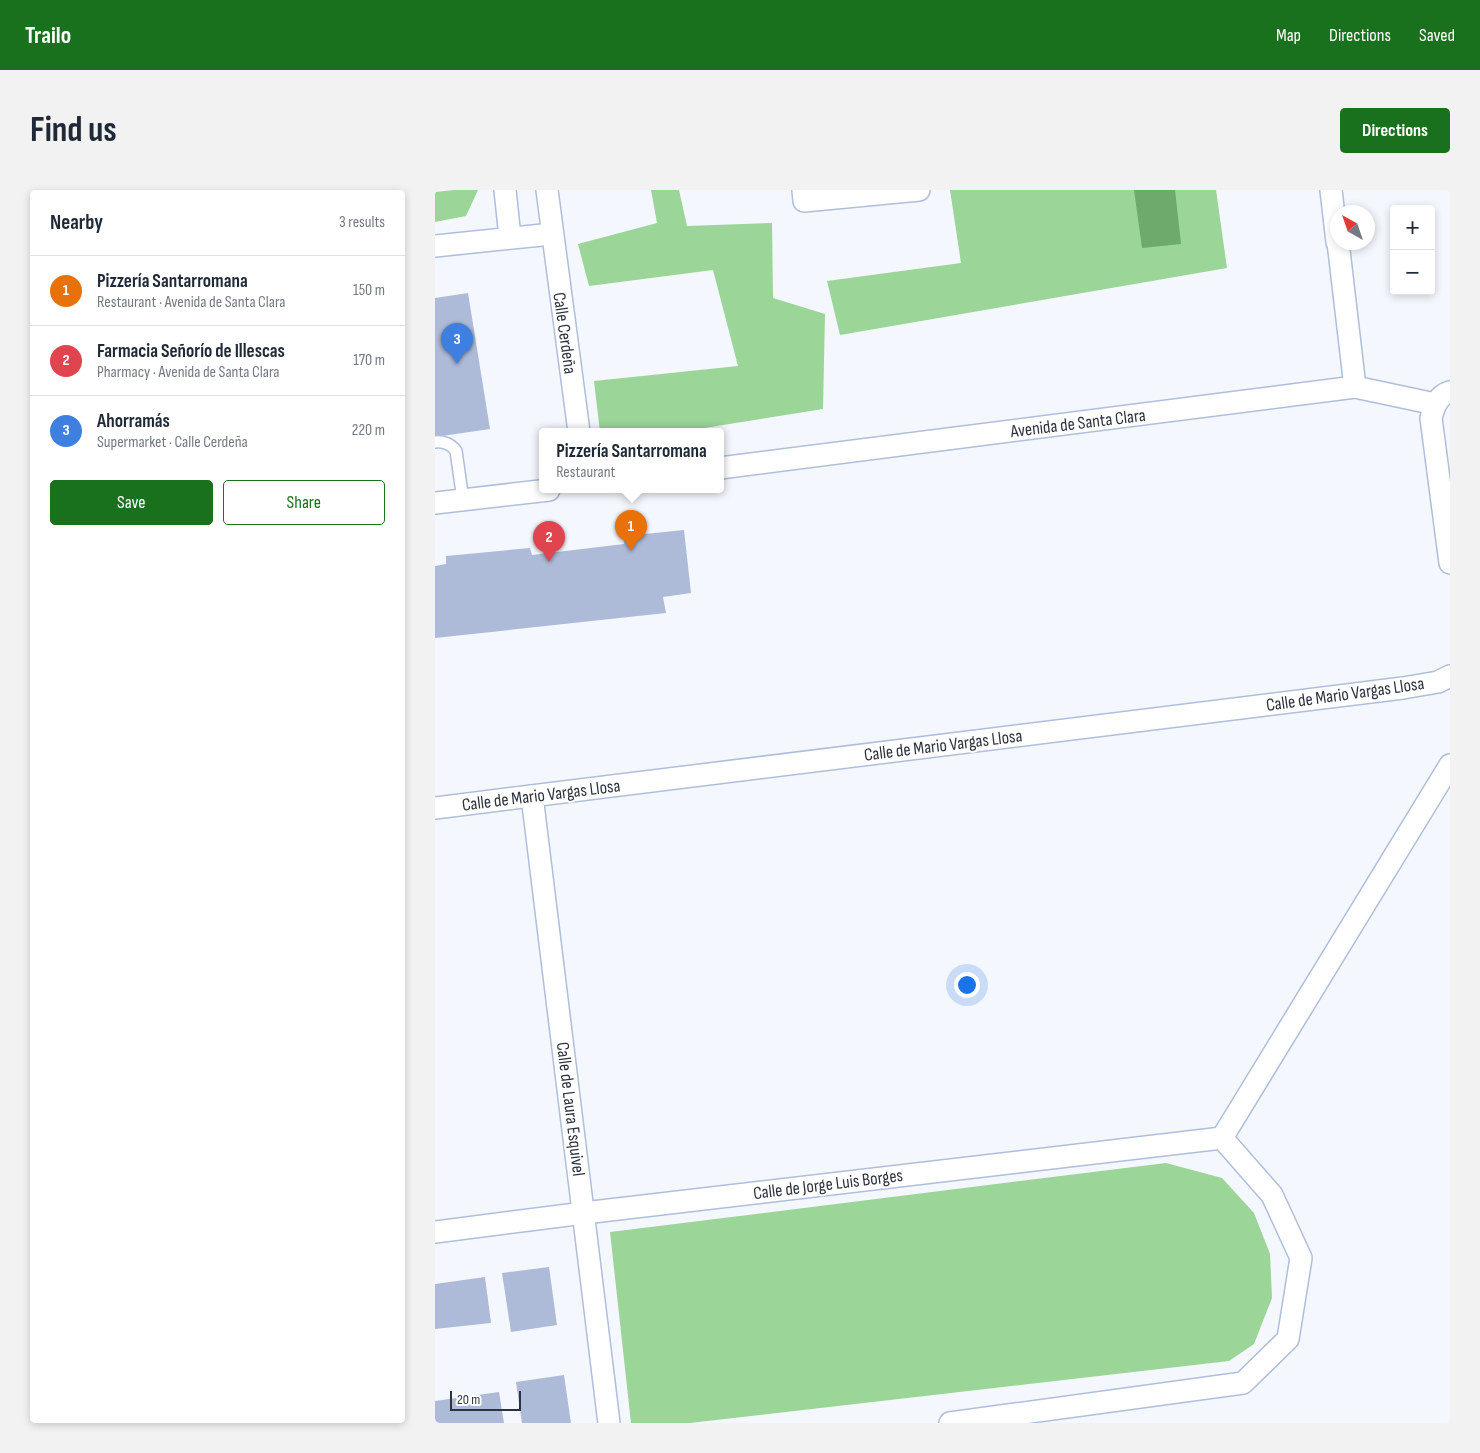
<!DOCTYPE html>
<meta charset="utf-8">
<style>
:root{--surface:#fff;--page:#f2f2f3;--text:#1f2937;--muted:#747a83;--line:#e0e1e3;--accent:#19711d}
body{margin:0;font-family:"Sofia Sans Condensed",sans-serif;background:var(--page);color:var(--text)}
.controls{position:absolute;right:15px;top:15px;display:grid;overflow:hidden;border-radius:5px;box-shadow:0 2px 8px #0003}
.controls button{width:45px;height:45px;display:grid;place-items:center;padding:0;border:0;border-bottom:1px solid var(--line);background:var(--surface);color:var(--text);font:25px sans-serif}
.compass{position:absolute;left:895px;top:15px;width:45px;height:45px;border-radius:50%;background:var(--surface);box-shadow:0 2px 8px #0003;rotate:320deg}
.scale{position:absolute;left:15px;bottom:12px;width:71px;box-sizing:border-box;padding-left:5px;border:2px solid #2d333e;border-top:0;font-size:14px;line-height:18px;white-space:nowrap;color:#2d333e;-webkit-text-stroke:4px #fff;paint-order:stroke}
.you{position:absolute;left:531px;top:794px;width:18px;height:18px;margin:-12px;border:4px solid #fff;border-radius:50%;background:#1a73e8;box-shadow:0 0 0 8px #1a73e833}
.badge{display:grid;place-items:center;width:32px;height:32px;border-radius:50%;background:var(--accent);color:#fff;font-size:16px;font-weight:700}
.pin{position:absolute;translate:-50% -41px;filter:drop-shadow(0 1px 2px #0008)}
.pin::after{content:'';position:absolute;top:26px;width:18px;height:15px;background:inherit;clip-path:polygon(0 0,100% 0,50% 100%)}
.popup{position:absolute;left:104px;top:238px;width:185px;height:65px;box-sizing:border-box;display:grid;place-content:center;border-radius:5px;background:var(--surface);filter:drop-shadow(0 1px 4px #0005);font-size:16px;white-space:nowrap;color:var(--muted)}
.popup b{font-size:19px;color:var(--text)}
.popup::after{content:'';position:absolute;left:50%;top:100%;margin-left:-10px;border:10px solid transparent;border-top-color:var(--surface)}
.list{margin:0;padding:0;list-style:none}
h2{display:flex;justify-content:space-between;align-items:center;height:65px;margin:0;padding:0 20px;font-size:21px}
h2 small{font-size:16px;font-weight:400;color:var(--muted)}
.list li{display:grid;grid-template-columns:32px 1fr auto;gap:15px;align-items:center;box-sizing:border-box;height:70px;padding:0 20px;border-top:1px solid var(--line)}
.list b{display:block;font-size:19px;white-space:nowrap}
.list p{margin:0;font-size:16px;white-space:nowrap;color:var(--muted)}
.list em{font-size:16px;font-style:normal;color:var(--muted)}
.actions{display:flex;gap:10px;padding:15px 20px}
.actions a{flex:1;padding:11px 0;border:1px solid var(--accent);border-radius:5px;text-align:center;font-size:18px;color:var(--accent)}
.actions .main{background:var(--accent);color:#fff}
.map{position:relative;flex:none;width:1015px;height:1233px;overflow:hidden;border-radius:5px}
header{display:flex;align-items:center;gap:30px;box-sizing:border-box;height:70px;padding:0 25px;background:var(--accent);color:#fff}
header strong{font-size:24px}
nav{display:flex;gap:28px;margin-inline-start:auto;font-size:18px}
.intro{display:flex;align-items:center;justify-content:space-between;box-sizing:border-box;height:120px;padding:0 30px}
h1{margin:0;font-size:35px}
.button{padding:12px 22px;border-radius:5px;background:var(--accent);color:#fff;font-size:18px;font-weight:700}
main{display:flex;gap:30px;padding:0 30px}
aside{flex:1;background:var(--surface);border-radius:5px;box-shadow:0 2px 8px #0003}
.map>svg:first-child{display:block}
</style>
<header>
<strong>Trailo</strong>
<nav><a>Map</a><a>Directions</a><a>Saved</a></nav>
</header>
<div class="intro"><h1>Find us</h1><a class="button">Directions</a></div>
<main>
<aside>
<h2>Nearby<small>3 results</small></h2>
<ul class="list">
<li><span class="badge" style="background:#e8710a">1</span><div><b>Pizzería Santarromana</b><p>Restaurant · Avenida de Santa Clara</p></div><em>150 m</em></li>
<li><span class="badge" style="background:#e0444e">2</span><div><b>Farmacia Señorío de Illescas</b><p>Pharmacy · Avenida de Santa Clara</p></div><em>170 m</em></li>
<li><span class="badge" style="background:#3f7fe0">3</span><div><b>Ahorramás</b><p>Supermarket · Calle Cerdeña</p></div><em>220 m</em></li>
</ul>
<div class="actions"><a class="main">Save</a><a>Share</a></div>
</aside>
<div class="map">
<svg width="1015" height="1233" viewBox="0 0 1015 1233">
<rect width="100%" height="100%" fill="#f4f7fd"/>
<g fill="#9bd598">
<polygon points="19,0 43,0 31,26 0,32 0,2"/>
<polygon points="216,0 244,0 252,36 337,33 338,108 390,124 388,219 244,242 165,242 159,191 303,176 278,80 154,96 143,54 222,33"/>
<polygon points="515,0 781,0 792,78 405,145 392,91 526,73"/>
<polygon points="731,973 787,988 819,1023 835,1064 837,1108 819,1154 794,1171 255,1233 196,1233 175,1042"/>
</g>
<polygon fill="#6daa6b" points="699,0 740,0 746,54 707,58"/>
<g fill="#adbbd8">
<polygon points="33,103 55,239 0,247 0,108"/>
<polygon points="249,340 256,403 228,407 231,423 0,448 0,376 11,374 11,366 95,358 97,365 189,354 190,346"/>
<polygon points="114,1077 122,1135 76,1142 67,1083"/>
<polygon points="50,1087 56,1133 0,1139 0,1094"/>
<polygon points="129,1185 136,1233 87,1233 81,1192"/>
<polygon points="64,1202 69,1233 0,1233 0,1211"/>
</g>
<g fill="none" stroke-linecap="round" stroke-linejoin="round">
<defs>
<path id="service" d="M 0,252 C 8,251 16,254 21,261 L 28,310"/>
<g id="minor">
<polyline points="70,0 75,47"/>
<polyline points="112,0 144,242"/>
<polyline points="368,0 369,11 484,0"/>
<polyline points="896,0 902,52"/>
<polyline points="903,52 920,197"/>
<polyline points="0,56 117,44"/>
<path d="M 1015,202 C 1003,205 999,217 996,228 L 1015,373"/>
<polyline points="285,278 920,197 1000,214"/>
<polyline points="0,313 114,300"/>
<polyline points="97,606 174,1233"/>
<polyline points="0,618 968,498 1003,492 1015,486"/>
<polyline points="787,948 1015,575"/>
<polyline points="0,1042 149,1023 787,948"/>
<polyline points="515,1233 808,1193 853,1149 866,1068 837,1005 787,948"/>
</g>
</defs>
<use href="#service" stroke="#afbedb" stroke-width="14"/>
<use href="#minor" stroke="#afbedb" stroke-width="24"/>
<use href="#service" stroke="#fff" stroke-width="11"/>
<use href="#minor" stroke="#fff" stroke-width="21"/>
</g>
<g text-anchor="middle" stroke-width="4" stroke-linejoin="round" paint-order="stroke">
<g font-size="18" fill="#2d333e" stroke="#fff">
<text transform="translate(130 143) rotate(82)" y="6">Calle Cerdeña</text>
<text transform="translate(643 233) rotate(-7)" y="6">Avenida de Santa Clara</text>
<text transform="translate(910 504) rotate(-8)" y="6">Calle de Mario Vargas Llosa</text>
<text transform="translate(508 555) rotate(-7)" y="6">Calle de Mario Vargas Llosa</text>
<text transform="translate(106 605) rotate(-7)" y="6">Calle de Mario Vargas Llosa</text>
<text transform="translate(136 919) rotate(83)" y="6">Calle de Laura Esquivel</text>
<text transform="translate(393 994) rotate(-7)" y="6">Calle de Jorge Luis Borges</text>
</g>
</g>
</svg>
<div class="controls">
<button>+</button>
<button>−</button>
</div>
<svg class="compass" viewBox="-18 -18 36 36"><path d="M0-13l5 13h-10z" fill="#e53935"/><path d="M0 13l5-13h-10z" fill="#747a83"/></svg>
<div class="scale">20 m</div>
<div class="you"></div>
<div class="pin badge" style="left:196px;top:361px;background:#e8710a">1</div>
<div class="popup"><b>Pizzería Santarromana</b>Restaurant</div>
<div class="pin badge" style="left:114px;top:372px;background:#e0444e">2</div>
<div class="pin badge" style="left:22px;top:174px;background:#3f7fe0">3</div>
</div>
</main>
